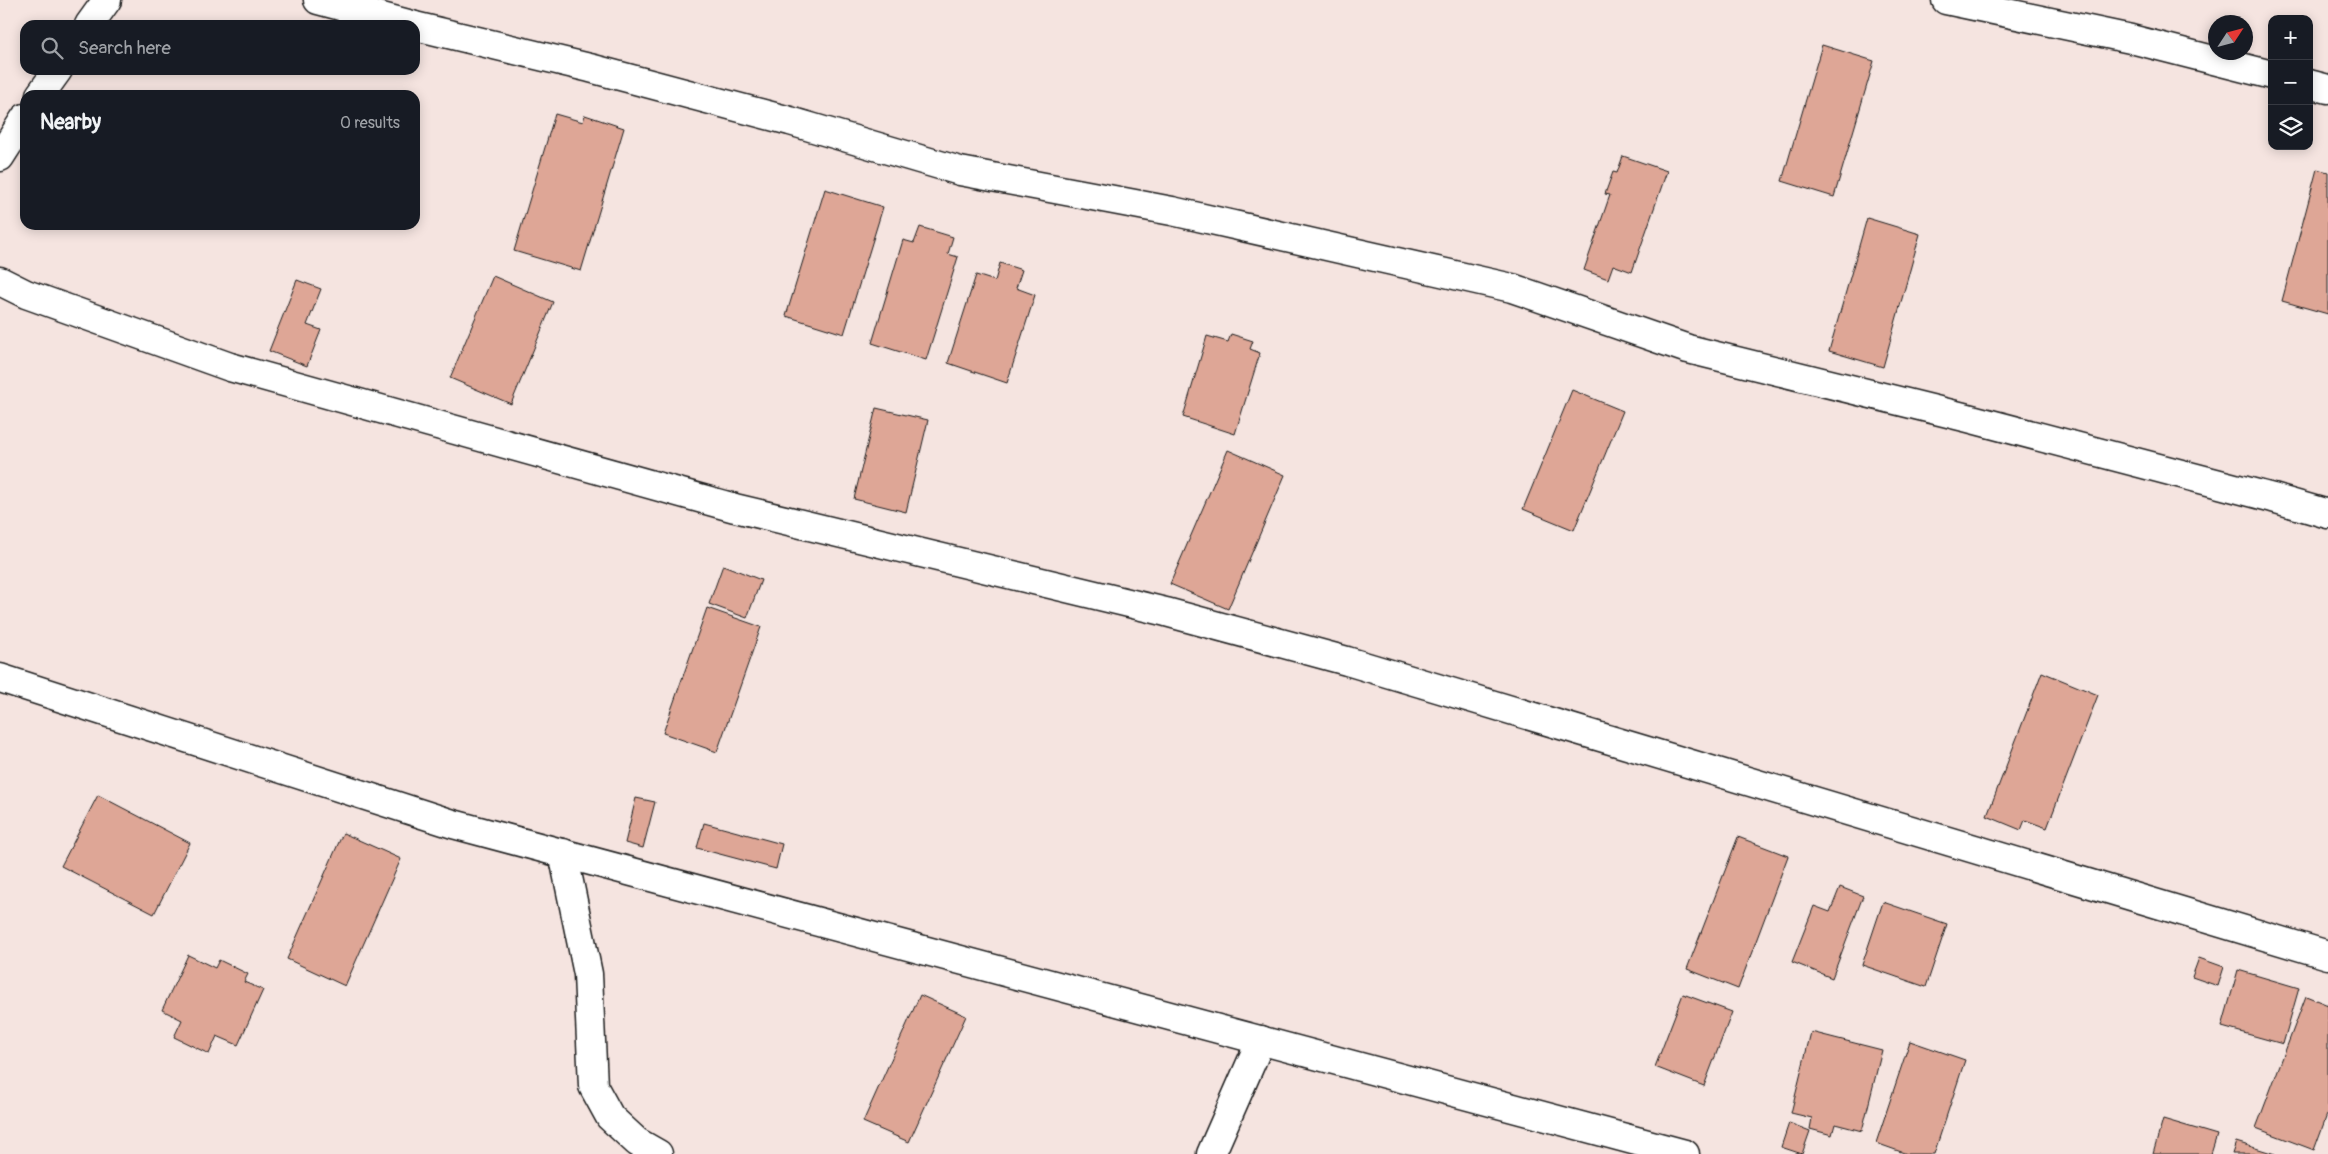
<!DOCTYPE html>
<meta charset="utf-8">
<style>
:root{--surface:#171b24;--page:#20242c;--text:#f1f3f6;--muted:#9ea1a6;--line:#363941}
body{margin:0;font-family:Pangolin,sans-serif;background:var(--page);color:var(--text)}
.controls{position:absolute;right:15px;top:15px;display:grid;overflow:hidden;border-radius:10px;box-shadow:0 2px 12px #0003}
.controls button{width:45px;height:45px;display:grid;place-items:center;padding:0;border:0;border-bottom:1px solid var(--line);background:var(--surface);color:var(--text);font:25px sans-serif}
.compass{position:absolute;left:2208px;top:15px;width:45px;height:45px;border-radius:50%;background:var(--surface);box-shadow:0 2px 12px #0003;rotate:54deg}
.list{margin:0;padding:0;list-style:none}
h2{display:flex;justify-content:space-between;align-items:center;height:65px;margin:0;padding:0 20px;font-size:21px}
h2 small{font-size:16px;font-weight:400;color:var(--muted)}
.icon{flex:none;width:28px;height:28px;fill:none;stroke:currentColor;stroke-width:2;stroke-linecap:round;stroke-linejoin:round}
.map{position:relative;flex:none;width:2328px;height:1154px;overflow:hidden}
.search{position:absolute;background:var(--surface);box-shadow:0 2px 12px #0003;left:20px;top:20px;width:400px;height:55px;display:flex;align-items:center;gap:12px;box-sizing:border-box;padding:0 18px;border-radius:15px;color:var(--muted);font-size:19px}
.panel{position:absolute;background:var(--surface);box-shadow:0 2px 12px #0003;left:20px;top:90px;width:400px;height:140px;border-radius:15px}
.map>svg:first-child{display:block}
</style>
<div class="map">
<svg width="2328" height="1154" viewBox="0 0 2328 1154">
<rect width="100%" height="100%" fill="#f5e4e0"/>
<filter id="ink" filterUnits="userSpaceOnUse"><feTurbulence type="fractalNoise" baseFrequency=".02" numOctaves="2"/><feDisplacementMap in="SourceGraphic" scale="10" xChannelSelector="R" yChannelSelector="G"/><feConvolveMatrix kernelMatrix="1 2 1 2 8 2 1 2 1" color-interpolation-filters="sRGB"/></filter>
<g filter="url(#ink)">
<g fill="#dea696" stroke="#1c1c1c">
<polygon points="1822,45 1874,61 1834,197 1782,181"/>
<polygon points="555,114 583,122 585,115 624,128 581,271 514,251"/>
<polygon points="1623,156 1667,171 1632,272 1613,265 1608,279 1584,270 1610,195 1605,194 1613,172 1617,173"/>
<polygon points="2317,169 2328,172 2328,314 2282,301"/>
<polygon points="825,189 883,207 844,334 786,316"/>
<polygon points="1867,218 1920,234 1883,367 1829,351"/>
<polygon points="920,227 953,237 948,254 958,257 926,360 872,343 903,240 914,243"/>
<polygon points="1000,263 1022,270 1016,288 1035,295 1007,383 948,363 976,275 995,281"/>
<polygon points="493,276 553,302 511,404 450,378"/>
<polygon points="297,280 321,289 307,325 321,330 307,366 269,351"/>
<polygon points="1231,334 1253,341 1250,349 1260,353 1235,434 1183,417 1207,336 1228,342"/>
<polygon points="1572,390 1623,411 1574,530 1523,509"/>
<polygon points="876,408 928,420 906,512 854,499"/>
<polygon points="1228,450 1285,475 1228,609 1170,584"/>
<polygon points="723,565 761,580 747,618 709,604"/>
<polygon points="707,608 761,627 717,752 663,733"/>
<polygon points="2042,672 2098,695 2047,828 2025,820 2021,830 1987,816"/>
<polygon points="98,795 190,843 154,914 61,866"/>
<polygon points="636,798 655,802 643,848 625,843"/>
<polygon points="704,823 782,844 776,869 697,848"/>
<polygon points="343,833 401,859 345,986 287,959"/>
<polygon points="1738,837 1788,856 1738,989 1687,969"/>
<polygon points="1840,887 1863,896 1832,978 1792,962 1814,906 1830,912"/>
<polygon points="1883,902 1947,924 1926,987 1862,965"/>
<polygon points="188,955 215,968 219,960 248,974 244,982 263,990 238,1045 217,1036 209,1054 174,1037 182,1020 162,1010"/>
<polygon points="2199,958 2224,967 2218,986 2192,977"/>
<polygon points="2238,970 2299,988 2283,1044 2222,1027"/>
<polygon points="1683,994 1732,1012 1704,1086 1655,1067"/>
<polygon points="920,995 966,1016 909,1142 863,1122"/>
<polygon points="2306,996 2328,1005 2328,1112 2314,1150 2256,1128"/>
<polygon points="1811,1032 1882,1050 1862,1131 1835,1124 1832,1135 1810,1129 1812,1118 1791,1113"/>
<polygon points="1910,1041 1965,1060 1934,1154 1907,1154 1876,1143"/>
<polygon points="2163,1119 2217,1135 2211,1154 2153,1154"/>
<polygon points="1789,1123 1810,1131 1802,1154 1781,1147"/>
<polygon points="2236,1142 2275,1154 2232,1154"/>
</g>
<g fill="none" stroke-linecap="round" stroke-linejoin="round">
<defs>
<g id="minor">
<polyline points="318,0 412,25"/>
<polyline points="1946,0 2131,39 2272,75"/>
<polyline points="89,25 107,0"/>
<polyline points="415,26 590,68 790,121 960,171 1172,211 1512,288 1688,349 1968,418 2273,498 2328,514"/>
<polyline points="2309,84 2328,89"/>
<polyline points="40,95 58,70"/>
<polyline points="0,157 25,118"/>
<polyline points="0,281 26,294 230,367 735,508 1166,612 1347,661 2328,955"/>
<polyline points="0,678 453,824 1685,1154"/>
<polyline points="563,853 588,974 593,1086 610,1117 637,1142 658,1154"/>
<polyline points="1211,1154 1261,1040"/>
</g>
</defs>
<use href="#minor" stroke="#1c1c1c" stroke-width="31"/>
<use href="#minor" stroke="#fff" stroke-width="28"/>
</g>
</g>
</svg>
<div class="controls">
<button>+</button>
<button>−</button>
<button><svg class="icon" aria-label="layers" viewBox="0 0 24 24"><path d="M12 4l9 5-9 5-9-5zM3 14l9 5 9-5"/></svg></button>
</div>
<svg class="compass" viewBox="-18 -18 36 36"><path d="M0-13l5 13h-10z" fill="#e53935"/><path d="M0 13l5-13h-10z" fill="#9ea1a6"/></svg>
<div class="search"><svg class="icon" aria-label="search" viewBox="0 0 24 24"><circle cx="10" cy="10" r="6"/><path d="M15 15l6 6"/></svg>Search here</div>
<section class="panel">
<h2>Nearby<small>0 results</small></h2>
<ul class="list">
</ul>
</section>
</div>
